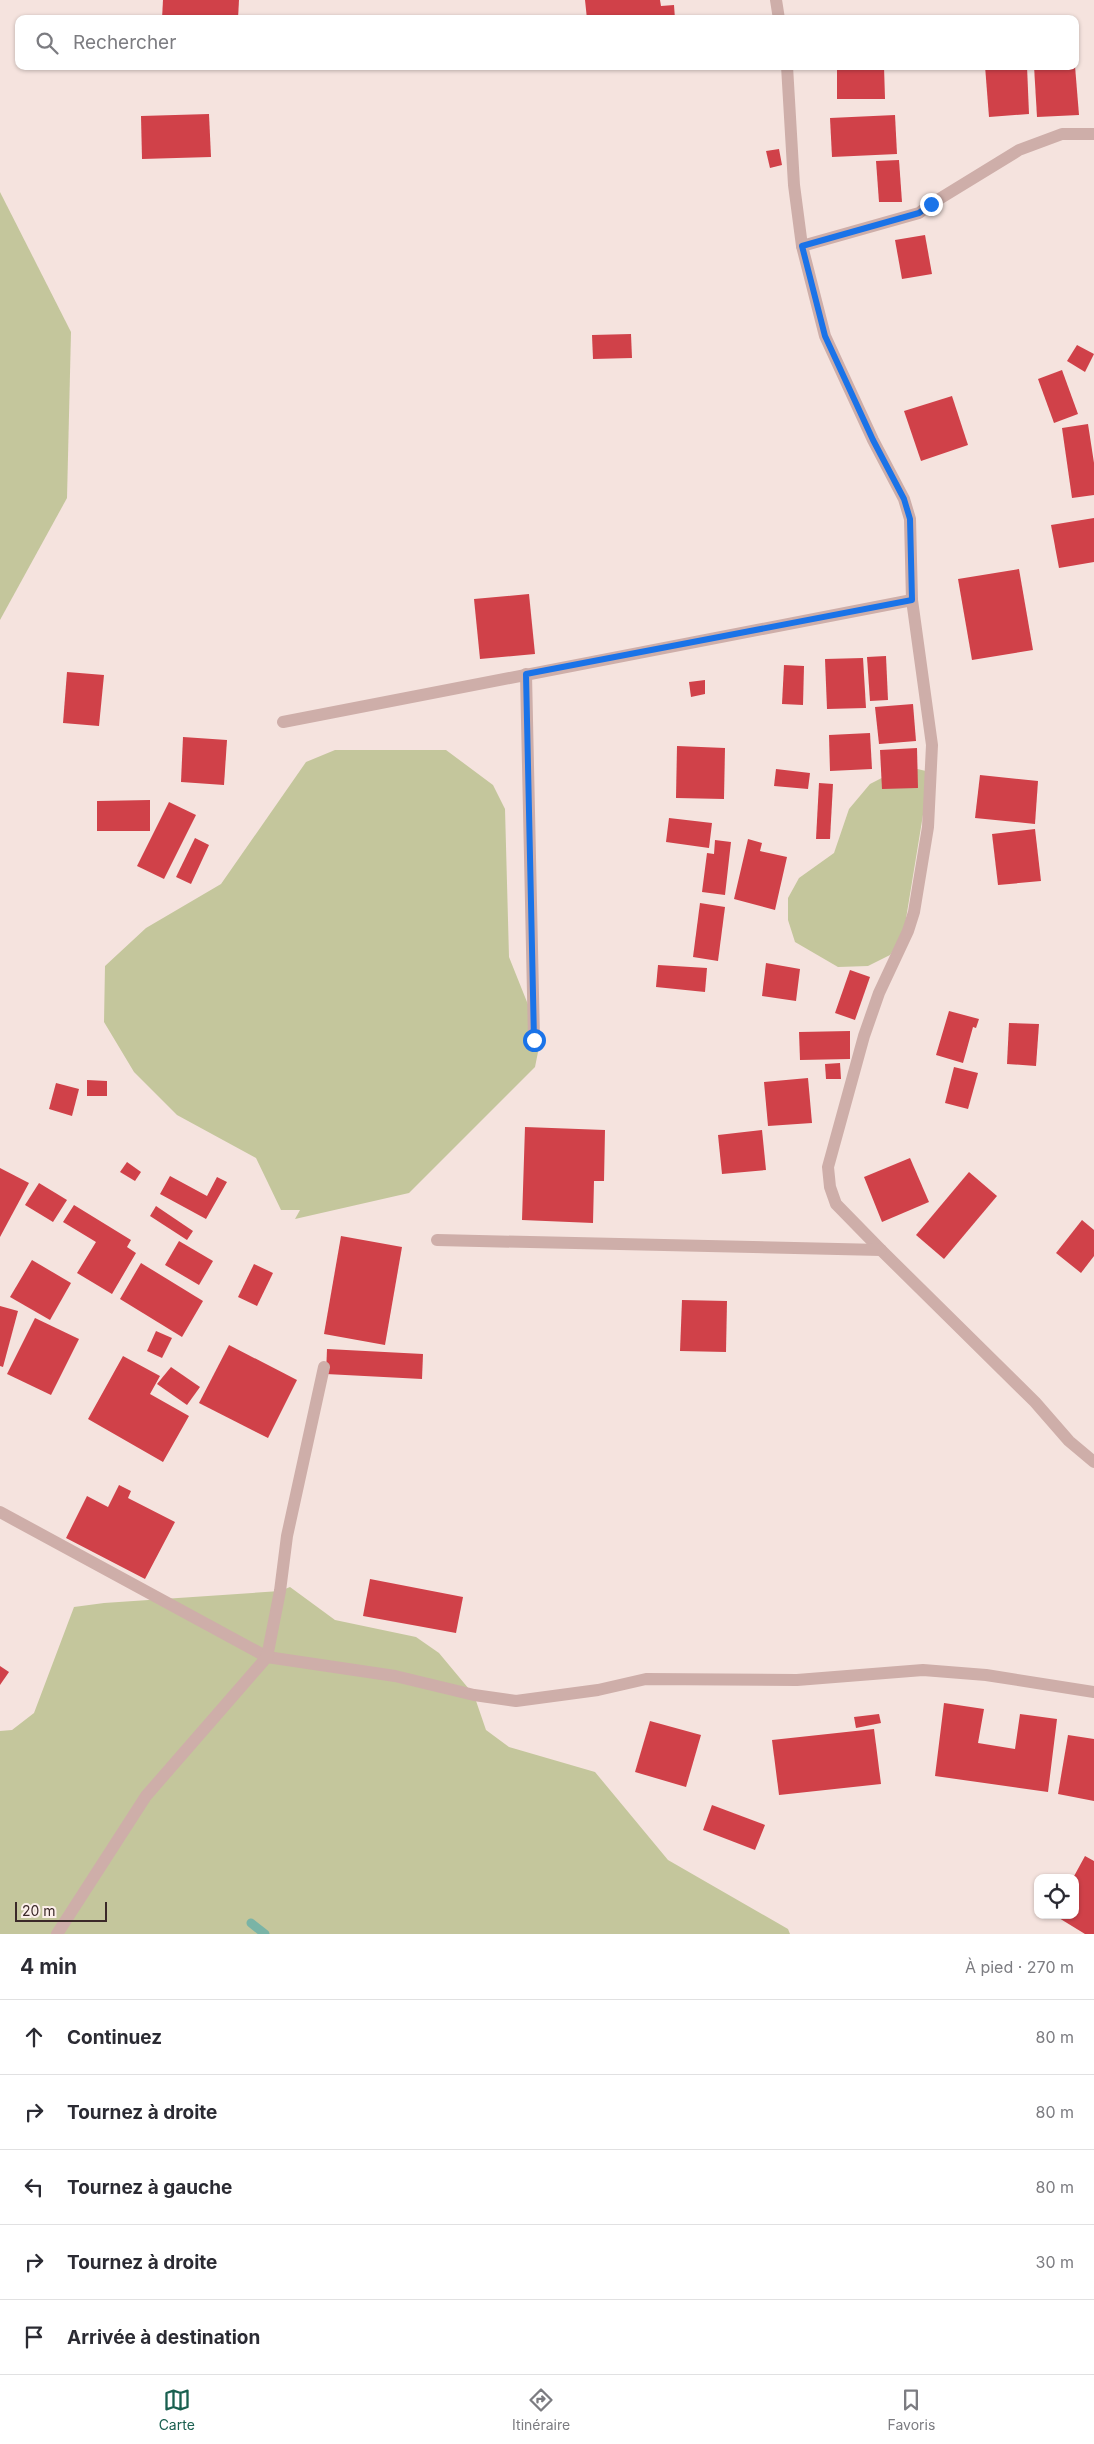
<!DOCTYPE html>
<html lang="fr">
<meta charset="utf-8">
<style>
:root{--surface:#fff;--page:#f7f7f7;--text:#2b2b33;--muted:#7c7c81;--line:#e1e1e2;--accent:#1a6050}
body{margin:0;font-family:Inter,sans-serif;background:var(--page);color:var(--text)}
.controls{position:absolute;right:15px;bottom:15px;display:grid;overflow:hidden;border-radius:10px;box-shadow:0 1px 4px #0004}
.controls button{width:45px;height:45px;display:grid;place-items:center;padding:0;border:0;border-bottom:1px solid var(--line);background:var(--surface);color:var(--text);font:25px sans-serif}
.scale{position:absolute;left:15px;bottom:12px;width:92px;box-sizing:border-box;padding-left:5px;border:2px solid #3b2929;border-top:0;font-size:14px;line-height:18px;white-space:nowrap;color:#3b2929;-webkit-text-stroke:4px #fcefeb;paint-order:stroke}
.stop{position:absolute;width:15px;height:15px;margin:-11px;border:4px solid #1a73e8;border-radius:50%;background:#fff}
.stop.end{background:#1a73e8;border-color:#fff;box-shadow:0 1px 5px #0008}
.list{margin:0;padding:0;list-style:none}
h2{display:flex;justify-content:space-between;align-items:center;height:65px;margin:0;padding:0 20px;font-size:21px}
h2 small{font-size:16px;font-weight:400;color:var(--muted)}
.list li{display:grid;grid-template-columns:32px 1fr auto;gap:15px;align-items:center;box-sizing:border-box;height:75px;padding:0 20px;border-top:1px solid var(--line)}
.list b{display:block;font-size:19px;white-space:nowrap}
.list em{font-size:16px;font-style:normal;color:var(--muted)}
.icon{flex:none;width:28px;height:28px;fill:none;stroke:currentColor;stroke-width:2;stroke-linecap:round;stroke-linejoin:round}
.map{position:relative;flex:none;width:1094px;height:1934px;overflow:hidden}
.search{position:absolute;background:var(--surface);box-shadow:0 1px 4px #0004;left:15px;right:15px;top:15px;height:55px;display:flex;align-items:center;gap:12px;box-sizing:border-box;padding:0 18px;border-radius:10px;color:var(--muted);font-size:19px}
.sheet{height:440px;background:var(--surface)}
nav{display:flex;justify-content:space-around;align-items:center;box-sizing:border-box;height:70px;border-top:1px solid var(--line);background:var(--surface);font-size:14px;color:var(--muted)}
nav a{display:grid;justify-items:center;gap:2px}
nav .on{color:var(--accent)}
.map>svg:first-child{display:block}
</style>
<div class="map">
<svg width="1094" height="1934" viewBox="0 0 1094 1934">
<rect width="100%" height="100%" fill="#f5e3de"/>
<g fill="#c4c69c">
<polygon points="0,192 71,332 67,498 0,620"/>
<polygon points="335,750 446,750 493,785 505,809 509,957 541,1037 535,1067 409,1193 295,1219 300,1210 281,1210 256,1158 177,1115 134,1072 104,1022 105,966 146,928 221,884 306,762"/>
<polygon points="905,766 930,772 903,937 890,955 868,966 838,967 795,942 788,920 788,898 799,878 834,853 849,809 870,784"/>
<polygon points="290,1587 335,1620 416,1637 439,1653 474,1695 486,1730 509,1747 595,1772 668,1860 788,1929 790,1934 0,1934 0,1731 12,1730 34,1713 74,1607 104,1603 280,1591"/>
</g>
<g fill="none" stroke-linecap="round" stroke-linejoin="round">
<polyline stroke="#7ab4a6" stroke-width="9" points="251,1923 265,1934"/>
</g>
<g fill="#d04149">
<polygon points="163,0 239,0 238,19 162,19"/>
<polygon points="585,0 660,0 661,6 674,5 675,19 587,19"/>
<polygon points="837,66 884,66 885,99 837,99"/>
<polygon points="985,66 1027,66 1029,114 989,117"/>
<polygon points="1034,66 1075,66 1079,115 1037,117"/>
<polygon points="209,114 211,157 142,159 141,116"/>
<polygon points="895,115 897,154 832,157 830,118"/>
<polygon points="779,149 782,165 770,168 766,151"/>
<polygon points="899,160 902,202 879,202 876,161"/>
<polygon points="925,235 932,274 902,279 895,240"/>
<polygon points="631,334 632,358 593,359 592,335"/>
<polygon points="1077,345 1094,354 1085,372 1067,361"/>
<polygon points="1062,370 1078,414 1054,423 1038,379"/>
<polygon points="952,396 968,445 921,461 904,411"/>
<polygon points="1088,424 1094,463 1094,495 1072,498 1062,428"/>
<polygon points="1094,518 1094,562 1059,568 1051,525"/>
<polygon points="1019,569 1033,650 972,660 958,579"/>
<polygon points="529,594 535,654 480,659 474,599"/>
<polygon points="886,656 888,700 870,701 867,657"/>
<polygon points="863,658 866,708 827,709 825,659"/>
<polygon points="784,665 804,666 803,705 782,704"/>
<polygon points="67,672 104,675 99,726 63,723"/>
<polygon points="705,680 705,694 691,697 689,682"/>
<polygon points="913,704 916,741 879,744 875,707"/>
<polygon points="870,733 872,769 830,771 829,735"/>
<polygon points="183,737 227,740 224,785 181,782"/>
<polygon points="677,746 725,748 724,799 676,798"/>
<polygon points="917,748 918,788 882,789 880,750"/>
<polygon points="776,769 810,773 808,789 774,786"/>
<polygon points="980,775 1038,781 1035,824 975,818"/>
<polygon points="819,783 833,784 830,839 816,839"/>
<polygon points="150,800 150,831 97,831 97,801"/>
<polygon points="169,802 196,815 164,879 137,866"/>
<polygon points="669,818 712,823 709,848 666,842"/>
<polygon points="1035,829 1041,881 998,885 992,834"/>
<polygon points="195,838 209,845 191,884 176,877"/>
<polygon points="748,839 762,843 760,851 787,857 775,910 734,899"/>
<polygon points="715,840 731,842 725,895 702,892 707,853 714,854"/>
<polygon points="700,903 725,907 718,961 693,957"/>
<polygon points="766,963 800,969 796,1001 762,996"/>
<polygon points="658,965 707,968 705,992 656,987"/>
<polygon points="850,970 870,977 855,1020 835,1013"/>
<polygon points="949,1011 979,1019 976,1028 973,1027 963,1063 936,1055"/>
<polygon points="1009,1023 1039,1024 1036,1066 1007,1064"/>
<polygon points="850,1031 850,1059 800,1060 799,1032"/>
<polygon points="840,1063 841,1079 826,1079 825,1064"/>
<polygon points="954,1067 978,1073 968,1109 945,1103"/>
<polygon points="808,1078 812,1123 768,1126 764,1082"/>
<polygon points="87,1080 107,1081 107,1096 87,1096"/>
<polygon points="56,1083 79,1089 72,1116 49,1109"/>
<polygon points="525,1127 605,1130 604,1181 594,1181 593,1223 522,1220"/>
<polygon points="762,1130 766,1170 722,1174 718,1135"/>
<polygon points="910,1158 929,1202 882,1222 864,1177"/>
<polygon points="127,1162 141,1172 135,1181 120,1172"/>
<polygon points="0,1168 29,1183 0,1237"/>
<polygon points="969,1172 997,1196 944,1259 916,1235"/>
<polygon points="170,1176 207,1196 217,1177 227,1182 206,1219 160,1194"/>
<polygon points="39,1183 67,1200 53,1222 25,1205"/>
<polygon points="74,1205 131,1240 127,1247 136,1253 112,1294 77,1273 96,1242 63,1222"/>
<polygon points="156,1206 193,1231 187,1240 150,1216"/>
<polygon points="1082,1220 1094,1230 1094,1256 1081,1273 1056,1253"/>
<polygon points="341,1236 402,1247 385,1345 324,1334"/>
<polygon points="179,1241 213,1261 199,1285 165,1265"/>
<polygon points="32,1260 71,1283 50,1320 10,1297"/>
<polygon points="141,1263 203,1301 182,1337 120,1299"/>
<polygon points="254,1264 273,1273 257,1306 238,1297"/>
<polygon points="682,1300 727,1301 726,1352 680,1351"/>
<polygon points="0,1306 18,1311 3,1367 0,1366"/>
<polygon points="35,1318 79,1339 51,1395 7,1374"/>
<polygon points="156,1331 172,1338 162,1358 147,1351"/>
<polygon points="229,1345 297,1380 268,1438 199,1403"/>
<polygon points="327,1349 423,1354 422,1379 326,1374"/>
<polygon points="123,1356 160,1376 150,1394 189,1416 163,1462 88,1419"/>
<polygon points="171,1367 200,1387 187,1405 157,1384"/>
<polygon points="119,1485 131,1491 128,1498 175,1522 145,1579 66,1538 87,1496 108,1507"/>
<polygon points="370,1579 463,1597 456,1633 363,1616"/>
<polygon points="0,1666 9,1672 0,1685"/>
<polygon points="944,1703 984,1709 978,1743 1015,1749 1020,1714 1057,1719 1048,1792 935,1776"/>
<polygon points="879,1714 881,1723 856,1728 854,1717"/>
<polygon points="650,1721 701,1735 686,1787 635,1772"/>
<polygon points="874,1729 881,1784 779,1795 772,1740"/>
<polygon points="1068,1735 1094,1739 1094,1801 1058,1794"/>
<polygon points="712,1805 765,1825 755,1850 703,1830"/>
<polygon points="1085,1856 1094,1861 1094,1934 1085,1934 1054,1915 1075,1915 1075,1878 1073,1878"/>
</g>
<g fill="none" stroke-linecap="round" stroke-linejoin="round">
<g stroke="#ceaea9" stroke-width="12">
<polyline points="776,0 779,19"/>
<polyline points="787,66 794,185 802,246 825,336 873,440 904,499 910,519 912,600 932,745 928,827 914,912 908,931 879,993 864,1036 828,1167 830,1187 836,1204 881,1250 1035,1402 1069,1441 1094,1462"/>
<polyline points="802,246 919,213 931,204 1019,150 1062,134 1094,134"/>
<polyline points="526,674 534,1040"/>
<polyline points="283,722 912,600"/>
<polyline points="437,1240 881,1250"/>
<polyline points="0,1512 267,1657 395,1676 474,1695 516,1701 598,1690 646,1679 797,1680 923,1670 986,1675 1094,1692"/>
<polyline points="57,1934 146,1796 267,1657 280,1591 287,1536 324,1367"/>
</g>
</g>
<g fill="none" stroke-linecap="round" stroke-linejoin="round">
<polyline stroke="#1a73e8" stroke-width="6" points="534,1040 526,674 912,600 910,519 904,499 873,440 825,336 802,246 919,213 931,204"/>
</g>
</svg>
<div class="controls">
<button><svg class="icon" aria-label="locate" viewBox="0 0 24 24"><circle cx="12" cy="12" r="6"/><path d="M12 2v4M12 18v4M2 12h4M18 12h4"/></svg></button>
</div>
<div class="scale">20 m</div>
<div class="stop" style="left:534px;top:1040px"></div>
<div class="stop end" style="left:931px;top:204px"></div>
<div class="search"><svg class="icon" aria-label="search" viewBox="0 0 24 24"><circle cx="10" cy="10" r="6"/><path d="M15 15l6 6"/></svg>Rechercher</div>
</div>
<section class="sheet">
<h2>4 min<small>À pied · 270 m</small></h2>
<ul class="list">
<li><svg class="icon" aria-label="ahead" viewBox="0 0 24 24"><path d="M12 20V5M6 11l6-6 6 6"/></svg><div><b>Continuez</b></div><em>80 m</em></li>
<li><svg class="icon" aria-label="right" viewBox="0 0 24 24"><path d="M7 20v-9h11M14 6l5 5-5 5"/></svg><div><b>Tournez à droite</b></div><em>80 m</em></li>
<li><svg class="icon" aria-label="left" viewBox="0 0 24 24"><path d="M17 20v-9H6M10 6l-5 5 5 5"/></svg><div><b>Tournez à gauche</b></div><em>80 m</em></li>
<li><svg class="icon" aria-label="right" viewBox="0 0 24 24"><path d="M7 20v-9h11M14 6l5 5-5 5"/></svg><div><b>Tournez à droite</b></div><em>30 m</em></li>
<li><svg class="icon" aria-label="arrive" viewBox="0 0 24 24"><path d="M6 21V4h12l-3 4 3 4H6"/></svg><div><b>Arrivée à destination</b></div></li>
</ul>
</section>
<nav>
<a class="on"><svg class="icon" aria-label="map" viewBox="0 0 24 24"><path d="M3 6l6-2 6 2 6-2v14l-6 2-6-2-6 2zM9 4v14M15 6v14"/></svg>Carte</a>
<a><svg class="icon" aria-label="directions" viewBox="0 0 24 24"><path d="M12 3l9 9-9 9-9-9zM9 14v-3h6M13 9l2 2-2 2"/></svg>Itinéraire</a>
<a><svg class="icon" aria-label="saved" viewBox="0 0 24 24"><path d="M7 4h10v16l-5-4-5 4z"/></svg>Favoris</a>
</nav>
